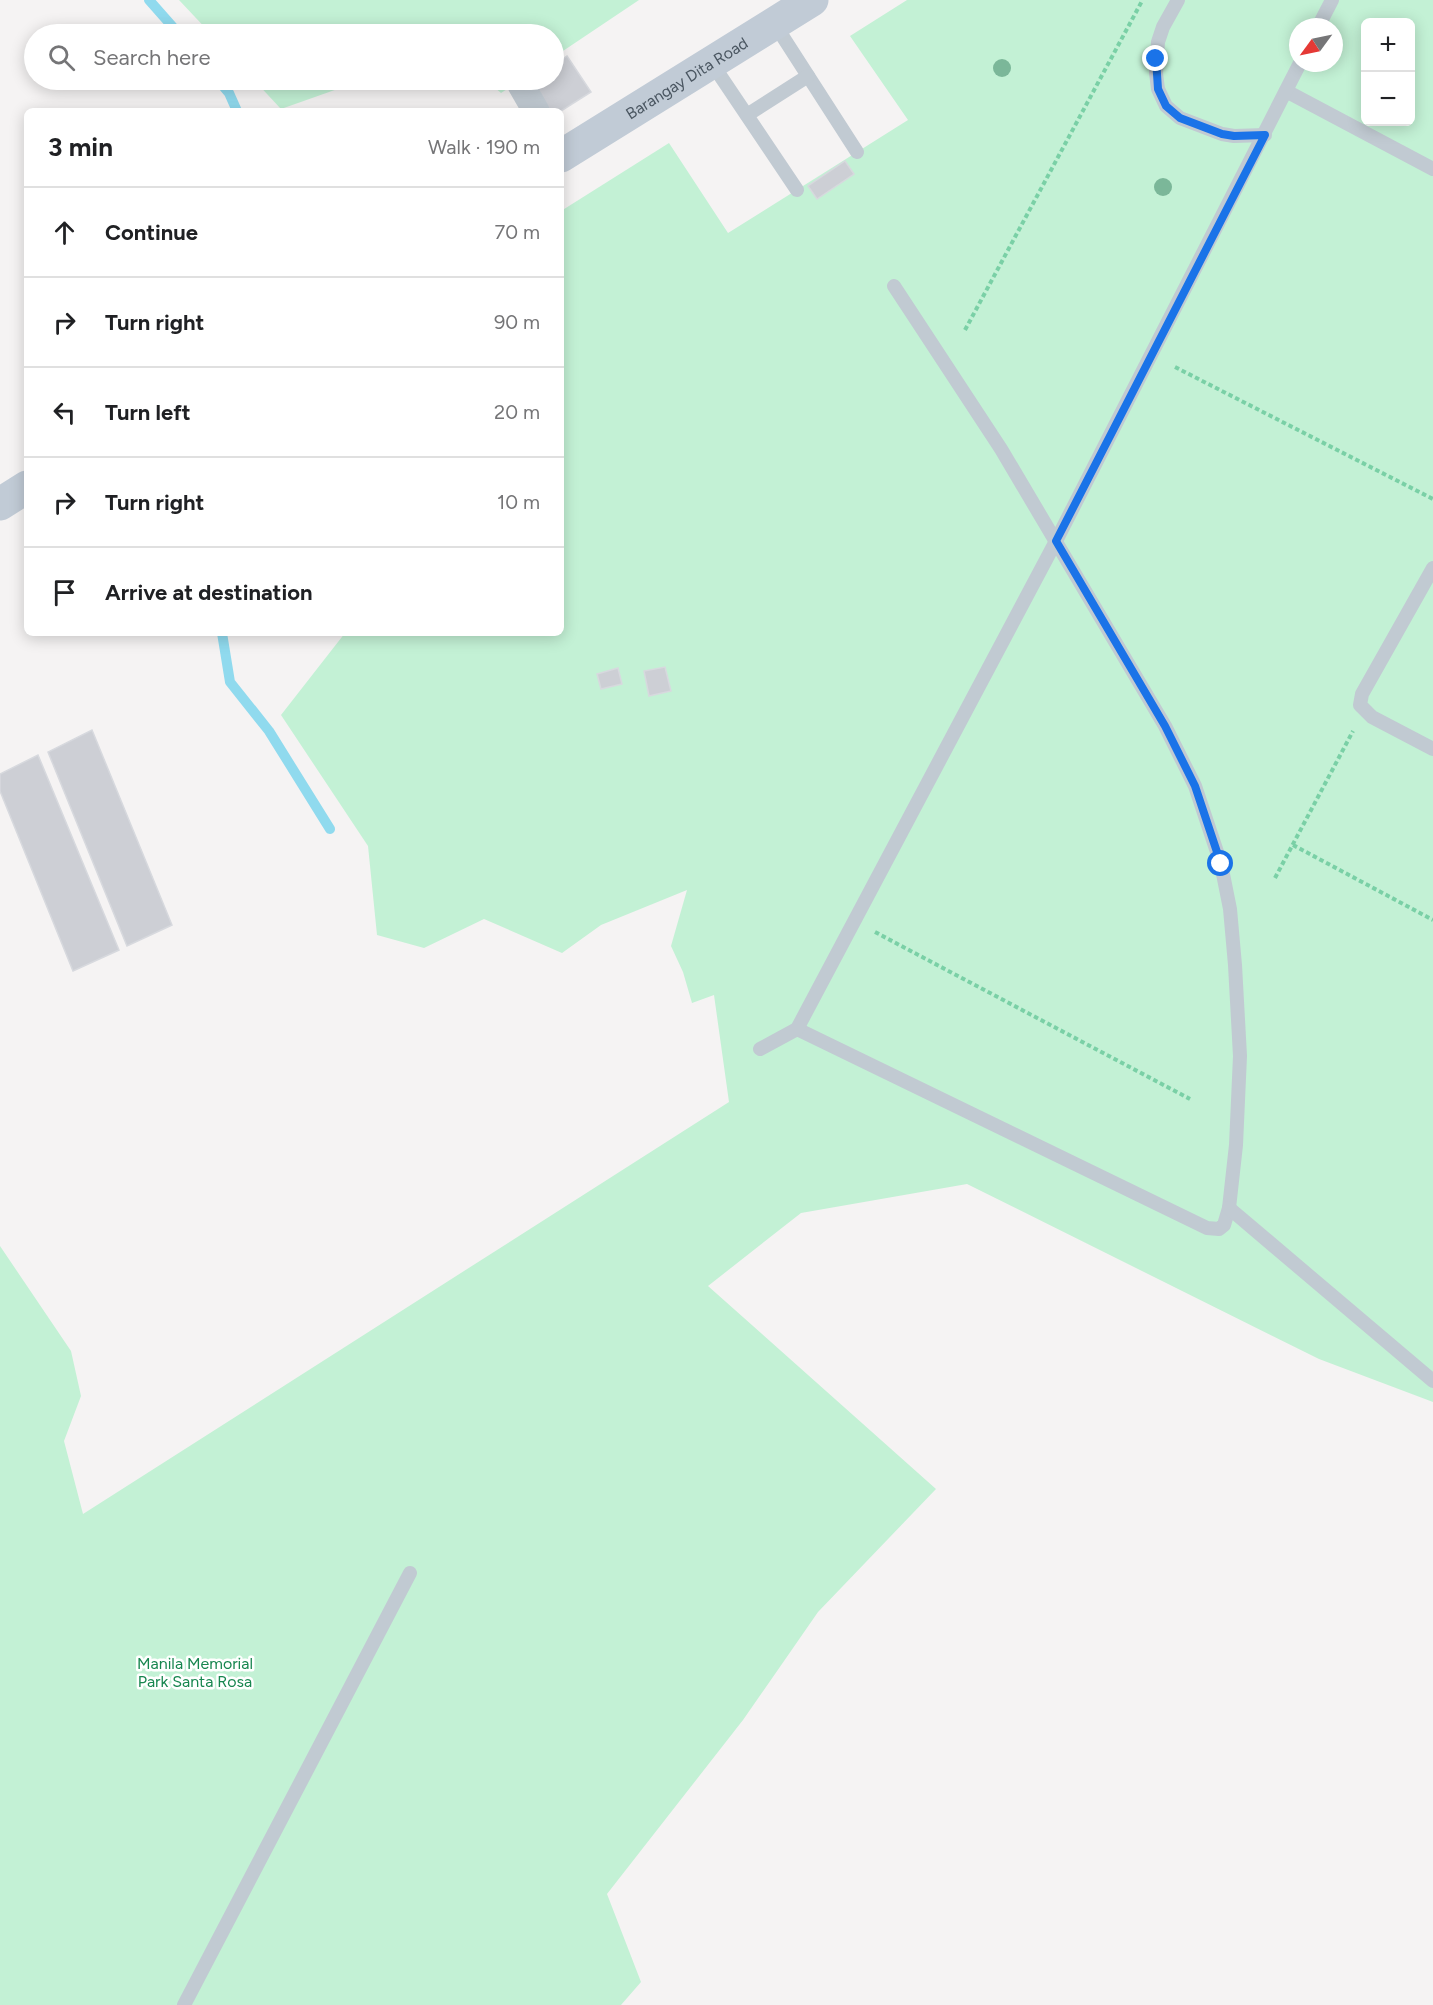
<!DOCTYPE html>
<meta charset="utf-8">
<style>
:root{--surface:#fff;--page:#f2f2f2;--text:#202124;--muted:#757577;--line:#e0e0e0}
body{margin:0;font-family:Figtree,sans-serif;background:var(--page);color:var(--text)}
.controls{position:absolute;right:18px;top:18px;display:grid;overflow:hidden;border-radius:9px;box-shadow:0 3px 15px #0003}
.controls button{width:54px;height:54px;display:grid;place-items:center;padding:0;border:0;border-bottom:2px solid var(--line);background:var(--surface);color:var(--text);font:30px sans-serif}
.compass{position:absolute;left:1289px;top:18px;width:54px;height:54px;border-radius:50%;background:var(--surface);box-shadow:0 3px 15px #0003;rotate:237deg}
.stop{position:absolute;width:18px;height:18px;margin:-14px;border:4px solid #1a73e8;border-radius:50%;background:#fff}
.stop.end{background:#1a73e8;border-color:#fff;box-shadow:0 2px 6px #0008}
.list{margin:0;padding:0;list-style:none}
h2{display:flex;justify-content:space-between;align-items:center;height:78px;margin:0;padding:0 24px;font-size:26px}
h2 small{font-size:20px;font-weight:400;color:var(--muted)}
.list li{display:grid;grid-template-columns:39px 1fr auto;gap:18px;align-items:center;box-sizing:border-box;height:90px;padding:0 24px;border-top:2px solid var(--line)}
.list b{display:block;font-size:22px;white-space:nowrap}
.list em{font-size:20px;font-style:normal;color:var(--muted)}
.icon{flex:none;width:33px;height:33px;fill:none;stroke:currentColor;stroke-width:2;stroke-linecap:round;stroke-linejoin:round}
.map{position:relative;flex:none;width:1433px;height:2005px;overflow:hidden}
.search{position:absolute;background:var(--surface);box-shadow:0 3px 15px #0003;left:24px;top:24px;width:540px;height:66px;display:flex;align-items:center;gap:15px;box-sizing:border-box;padding:0 21px;border-radius:33px;color:var(--muted);font-size:22px}
.panel{position:absolute;background:var(--surface);box-shadow:0 3px 15px #0003;left:24px;top:108px;width:540px;height:528px;border-radius:9px}
.map>svg:first-child{display:block}
</style>
<div class="map">
<svg width="1433" height="2005" viewBox="0 0 1433 2005">
<rect width="100%" height="100%" fill="#f5f3f3"/>
<g fill="#c3f1d5" fill-rule="evenodd">
<polygon points="179,0 639,0 554,57 554,34 211,34"/>
<path d="M 907,0 L 1433,0 L 1433,1402 L 1319,1359 L 967,1184 L 801,1213 L 708,1286 L 936,1489 L 818,1612 L 743,1720 L 607,1894 L 641,1982 L 621,2005 L 0,2005 L 0,1246 L 71,1351 L 81,1396 L 64,1441 L 83,1514 L 729,1102 L 714,995 L 692,1003 L 683,972 L 671,946 L 687,890 L 601,925 L 562,953 L 484,919 L 424,948 L 377,935 L 368,846 L 281,715 L 345,633 L 561,633 L 561,211 L 669,143 L 728,233 L 908,120 L 850,36 ZM 1366,22 L 1410,22 L 1410,122 L 1366,122 ZM 1298,27 L 1334,27 L 1334,63 L 1298,63 Z"/>
<polygon points="254,80 363,80 281,109"/>
<polygon points="486,80 521,80 501,93"/>
</g>
<g fill="none" stroke-linecap="round" stroke-linejoin="round">
<g stroke="#90daee" stroke-width="10">
<polyline points="149,0 179,34"/>
<polyline points="218,80 229,93 237,111"/>
<polyline points="222,633 230,682 269,731 330,829"/>
</g>
</g>
<g fill="#cdcfd5" stroke="#d7d9de" stroke-width="1.5">
<polygon points="567,56 591,92 561,111 541,111 531,80 554,80 554,65"/>
<polygon points="845,161 854,174 817,199 808,186"/>
<polygon points="665,667 671,691 649,696 644,671"/>
<polygon points="618,668 622,684 601,689 597,674"/>
<polygon points="92,730 172,925 127,946 48,752"/>
<polygon points="38,755 119,950 73,971 0,791 0,774"/>
</g>
<g fill="none" stroke-linecap="round" stroke-linejoin="round">
<g stroke="#7ad0a6" stroke-width="4" stroke-dasharray="4.5 3" stroke-linecap="butt">
<polyline points="965,330 1142,1"/>
<polyline points="1175,367 1433,499"/>
<polyline points="1293,845 1433,920"/>
<polyline points="1275,878 1353,731"/>
<polyline points="875,932 1190,1099"/>
</g>
<g stroke="#c1cad2" stroke-width="14">
<polyline points="1178,0 1163,27 1158,42 1156,73 1158,89 1166,106 1180,118 1222,134 1234,136 1265,135"/>
<polyline points="774,23 857,152"/>
<polyline points="1318,27 1332,0"/>
<polyline points="711,62 797,190"/>
<polyline points="1286,91 1433,169"/>
<polyline points="747,115 808,76"/>
<polyline points="1433,568 1362,694 1360,705 1372,717 1433,749"/>
<polyline points="797,1029 1207,1228 1219,1229 1224,1225 1229,1208 1236,1145 1240,1056 1235,965 1230,909 1221,864 1195,786 1165,726 1001,449 894,286"/>
<polyline points="760,1049 797,1029 1056,541 1300,63"/>
<polyline points="1229,1208 1433,1381"/>
<polyline points="184,2005 410,1573"/>
</g>
<polyline stroke="#c1cad2" stroke-width="27" points="521,85 536,111"/>
<g stroke="#c1cbd6" stroke-width="33">
<path id="s1" d="M 561,156 L 812,0"/>
<polyline points="0,504 27,487"/>
</g>
</g>
<g fill="#7bb799">
<circle cx="1002" cy="68" r="9"/>
<circle cx="1163" cy="187" r="9"/>
</g>
<g fill="none" stroke-linecap="round" stroke-linejoin="round">
<polyline stroke="#1a73e8" stroke-width="8" points="1156,59 1158,89 1166,106 1180,118 1222,134 1234,136 1265,135 1056,541 1165,726 1195,786 1221,864"/>
</g>
<g text-anchor="middle" stroke-width="5" stroke-linejoin="round" paint-order="stroke">
<g font-size="16" fill="#4a5661" stroke="#fff">
<text dy="6" stroke="none"><textPath href="#s1" startOffset="148">Barangay Dita Road</textPath></text>
</g>
<g font-size="16" fill="#17864f" stroke="#fff">
<text x="195" y="1669">Manila Memorial<tspan x="195" dy="18">Park Santa Rosa</tspan></text>
</g>
</g>
</svg>
<div class="controls">
<button>+</button>
<button>−</button>
</div>
<svg class="compass" viewBox="-18 -18 36 36"><path d="M0-13l5 13h-10z" fill="#e53935"/><path d="M0 13l5-13h-10z" fill="#757577"/></svg>
<div class="stop" style="left:1221px;top:864px"></div>
<div class="stop end" style="left:1156px;top:59px"></div>
<div class="search"><svg class="icon" aria-label="search" viewBox="0 0 24 24"><circle cx="10" cy="10" r="6"/><path d="M15 15l6 6"/></svg>Search here</div>
<section class="panel">
<h2>3 min<small>Walk · 190 m</small></h2>
<ul class="list">
<li><svg class="icon" aria-label="ahead" viewBox="0 0 24 24"><path d="M12 20V5M6 11l6-6 6 6"/></svg><div><b>Continue</b></div><em>70 m</em></li>
<li><svg class="icon" aria-label="right" viewBox="0 0 24 24"><path d="M7 20v-9h11M14 6l5 5-5 5"/></svg><div><b>Turn right</b></div><em>90 m</em></li>
<li><svg class="icon" aria-label="left" viewBox="0 0 24 24"><path d="M17 20v-9H6M10 6l-5 5 5 5"/></svg><div><b>Turn left</b></div><em>20 m</em></li>
<li><svg class="icon" aria-label="right" viewBox="0 0 24 24"><path d="M7 20v-9h11M14 6l5 5-5 5"/></svg><div><b>Turn right</b></div><em>10 m</em></li>
<li><svg class="icon" aria-label="arrive" viewBox="0 0 24 24"><path d="M6 21V4h12l-3 4 3 4H6"/></svg><div><b>Arrive at destination</b></div></li>
</ul>
</section>
</div>
